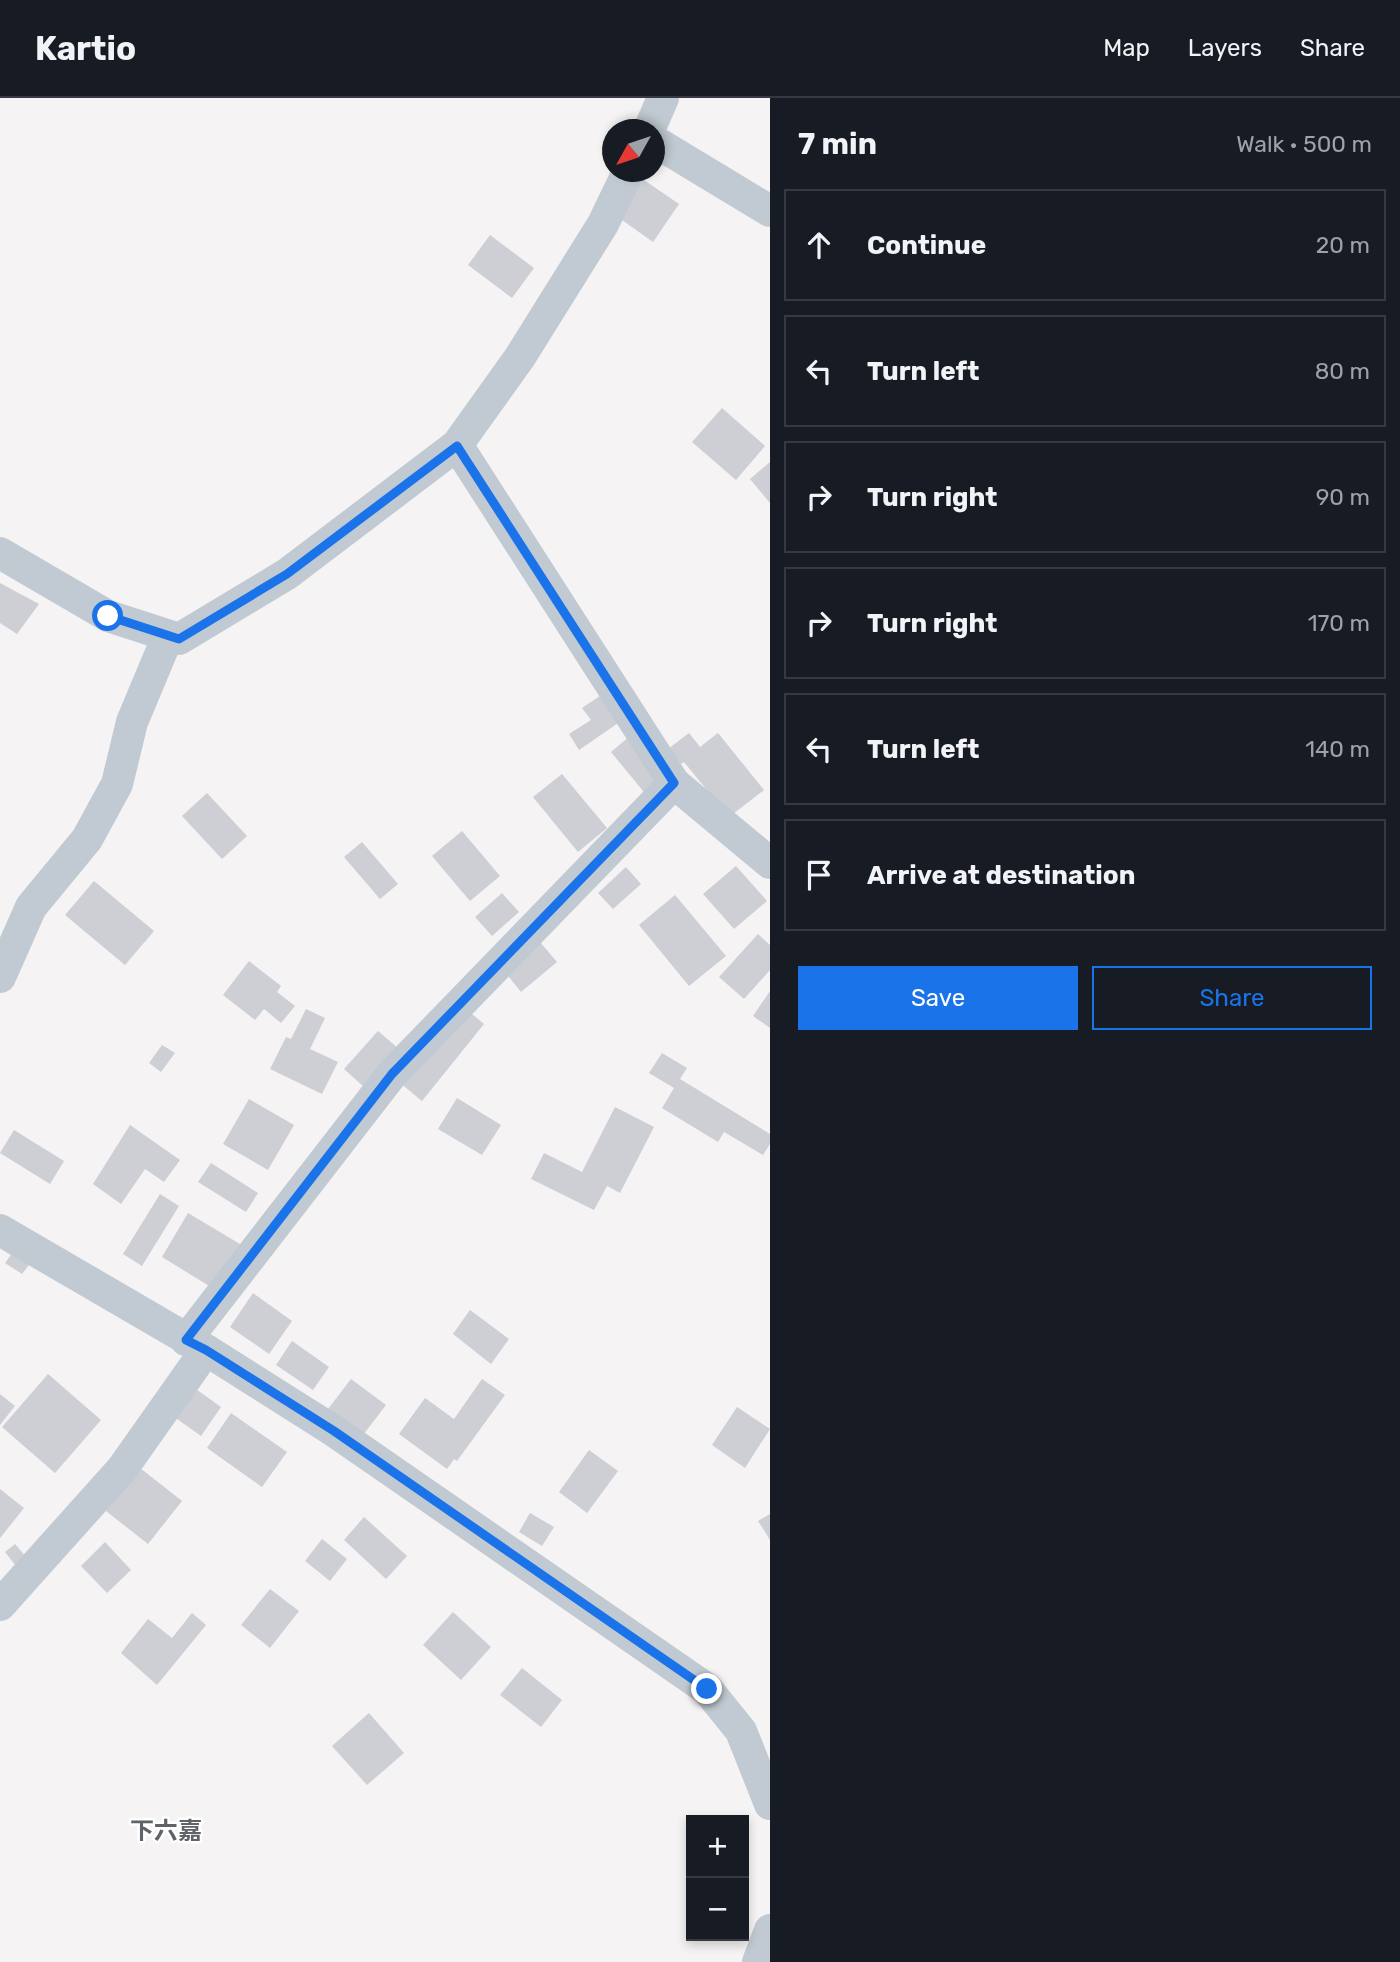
<!DOCTYPE html>
<meta charset="utf-8">
<style>
:root{--surface:#171b24;--page:#20242c;--text:#f1f3f6;--muted:#9ea1a6;--line:#363941;--accent:#1a73e8}
body{margin:0;font-family:Rubik,"Noto Sans JP",sans-serif;background:var(--page);color:var(--text)}
.controls{position:absolute;right:21px;bottom:21px;display:grid;overflow:hidden;border-radius:0px;box-shadow:0 4px 10px #0003}
.controls button{width:63px;height:63px;display:grid;place-items:center;padding:0;border:0;border-bottom:2px solid var(--line);background:var(--surface);color:var(--text);font:35px sans-serif}
.compass{position:absolute;left:602px;top:21px;width:63px;height:63px;border-radius:50%;background:var(--surface);box-shadow:0 4px 10px #0003;rotate:230deg}
.stop{position:absolute;width:21px;height:21px;margin:-16px;border:5px solid #1a73e8;border-radius:50%;background:#fff}
.stop.end{background:#1a73e8;border-color:#fff;box-shadow:0 2px 7px #0008}
.list{margin:0;padding:0;list-style:none}
h2{display:flex;justify-content:space-between;align-items:center;height:91px;margin:0;padding:0 28px;font-size:30px}
h2 small{font-size:23px;font-weight:400;color:var(--muted)}
.list li{display:grid;grid-template-columns:46px 1fr auto;gap:21px;align-items:center;box-sizing:border-box;height:112px;margin:0 14px 14px;padding:0 14px;border:2px solid var(--line);border-radius:0px}
.list b{display:block;font-size:26px;white-space:nowrap}
.list em{font-size:23px;font-style:normal;color:var(--muted)}
.actions{display:flex;gap:14px;padding:21px 28px}
.actions a{flex:1;padding:16px 0;border:2px solid var(--accent);border-radius:0px;text-align:center;font-size:24px;color:var(--accent)}
.actions .main{background:var(--accent);color:#fff}
.icon{flex:none;width:38px;height:38px;fill:none;stroke:currentColor;stroke-width:2;stroke-linecap:round;stroke-linejoin:round}
.map{position:relative;flex:none;width:770px;height:1864px;overflow:hidden}
header{display:flex;align-items:center;gap:42px;box-sizing:border-box;height:98px;padding:0 35px;background:var(--surface);border-bottom:2px solid var(--line)}
header strong{font-size:33px}
nav{display:flex;gap:38px;margin-inline-start:auto;font-size:24px}
main{display:flex}
aside{flex:1;background:var(--surface)}
.map>svg:first-child{display:block}
</style>
<header>
<strong>Kartio</strong>
<nav><a>Map</a><a>Layers</a><a>Share</a></nav>
</header>
<main>
<div class="map">
<svg width="770" height="1864" viewBox="0 0 770 1864">
<rect width="100%" height="100%" fill="#f5f3f3"/>
<g fill="#cdcfd5">
<polygon points="641,80 679,106 653,144 615,117"/>
<polygon points="490,137 534,170 512,200 468,167"/>
<polygon points="722,310 765,348 736,382 692,344"/>
<polygon points="770,364 770,405 750,381"/>
<polygon points="0,485 39,506 17,536 0,525"/>
<polygon points="606,594 624,621 579,652 569,636 591,622 582,610"/>
<polygon points="689,635 700,649 718,635 764,692 729,719 684,664 681,666 668,651"/>
<polygon points="630,638 668,683 648,699 611,654"/>
<polygon points="562,676 607,730 578,754 533,699"/>
<polygon points="207,695 247,738 222,761 182,718"/>
<polygon points="462,733 500,778 470,803 432,758"/>
<polygon points="362,744 398,786 380,801 344,759"/>
<polygon points="736,768 767,803 734,831 703,796"/>
<polygon points="626,769 641,786 613,811 598,795"/>
<polygon points="94,783 154,833 125,867 65,817"/>
<polygon points="502,795 519,814 492,838 475,819"/>
<polygon points="675,797 726,858 689,888 639,827"/>
<polygon points="758,836 770,847 770,872 744,901 719,879"/>
<polygon points="540,844 557,864 521,894 505,874"/>
<polygon points="249,863 281,888 277,894 295,908 281,925 264,911 255,922 223,897"/>
<polygon points="770,893 770,930 753,918"/>
<polygon points="461,907 484,926 422,1003 399,984"/>
<polygon points="306,911 325,920 310,951 338,964 322,996 270,971 286,939 291,941"/>
<polygon points="378,933 399,951 365,990 344,971"/>
<polygon points="162,947 175,955 161,974 149,965"/>
<polygon points="662,955 687,970 680,981 770,1036 770,1046 763,1057 724,1034 718,1044 662,1010 674,990 649,975"/>
<polygon points="457,1000 501,1027 482,1057 438,1031"/>
<polygon points="249,1001 294,1027 268,1072 223,1046"/>
<polygon points="615,1009 654,1029 620,1095 607,1088 594,1112 531,1081 544,1055 582,1074"/>
<polygon points="130,1027 180,1062 164,1084 145,1071 121,1106 93,1086"/>
<polygon points="14,1032 64,1063 50,1086 0,1055"/>
<polygon points="211,1065 258,1095 246,1114 198,1084"/>
<polygon points="160,1096 179,1108 142,1168 123,1156"/>
<polygon points="188,1115 240,1146 214,1191 162,1159"/>
<polygon points="15,1151 32,1163 22,1176 5,1165"/>
<polygon points="253,1195 292,1223 269,1256 230,1229"/>
<polygon points="470,1212 509,1241 491,1266 453,1236"/>
<polygon points="292,1243 329,1269 313,1292 276,1267"/>
<polygon points="48,1276 101,1322 55,1375 2,1329"/>
<polygon points="351,1281 386,1307 363,1337 328,1311"/>
<polygon points="482,1281 505,1297 457,1363 454,1361 447,1371 399,1336 425,1300 454,1321"/>
<polygon points="193,1289 221,1309 201,1338 173,1318"/>
<polygon points="0,1296 15,1308 0,1327"/>
<polygon points="737,1309 770,1331 745,1370 712,1347"/>
<polygon points="231,1315 287,1354 262,1389 207,1350"/>
<polygon points="589,1352 618,1373 587,1415 559,1394"/>
<polygon points="140,1370 182,1403 148,1446 106,1413"/>
<polygon points="0,1391 24,1410 0,1440"/>
<polygon points="530,1415 554,1429 542,1448 519,1434"/>
<polygon points="770,1416 770,1442 758,1423"/>
<polygon points="364,1419 407,1458 386,1481 344,1442"/>
<polygon points="322,1441 347,1461 330,1483 305,1463"/>
<polygon points="105,1444 131,1472 107,1495 81,1468"/>
<polygon points="15,1446 26,1459 16,1468 5,1454"/>
<polygon points="270,1491 299,1513 270,1550 241,1527"/>
<polygon points="453,1514 491,1549 461,1582 423,1547"/>
<polygon points="192,1515 206,1527 157,1587 121,1555 148,1521 172,1540"/>
<polygon points="522,1570 562,1602 541,1629 500,1597"/>
<polygon points="369,1615 404,1655 367,1687 332,1648"/>
</g>
<g fill="none" stroke-linecap="round" stroke-linejoin="round">
<g stroke="#c1cad2" stroke-width="32">
<polyline points="649,32 663,0"/>
<polyline points="654,43 770,113"/>
<polyline points="457,347 674,685 770,765"/>
<polyline points="0,455 108,518 179,541 287,476 457,347 520,259 603,126 628,74"/>
<polyline points="0,879 31,809 87,741 117,686 132,624 168,538"/>
<polyline points="0,1132 206,1252 334,1333 707,1591 741,1633 770,1706"/>
<polyline points="186,1242 392,976 674,685"/>
<polyline points="0,1507 122,1371 206,1252"/>
<polyline points="758,1864 770,1832"/>
</g>
</g>
<g fill="none" stroke-linecap="round" stroke-linejoin="round">
<polyline stroke="#1a73e8" stroke-width="9" points="108,518 179,541 287,476 457,348 674,685 392,976 186,1242 206,1252 334,1333 707,1591"/>
</g>
<g text-anchor="middle" stroke-width="5" stroke-linejoin="round" paint-order="stroke">
<g font-size="24" font-weight="bold" fill="#5f6368" stroke="#fff">
<text x="166" y="1741">下六嘉</text>
</g>
</g>
</svg>
<div class="controls">
<button>+</button>
<button>−</button>
</div>
<svg class="compass" viewBox="-18 -18 36 36"><path d="M0-13l5 13h-10z" fill="#e53935"/><path d="M0 13l5-13h-10z" fill="#9ea1a6"/></svg>
<div class="stop" style="left:108px;top:518px"></div>
<div class="stop end" style="left:707px;top:1591px"></div>
</div>
<aside>
<h2>7 min<small>Walk · 500 m</small></h2>
<ul class="list">
<li><svg class="icon" aria-label="ahead" viewBox="0 0 24 24"><path d="M12 20V5M6 11l6-6 6 6"/></svg><div><b>Continue</b></div><em>20 m</em></li>
<li><svg class="icon" aria-label="left" viewBox="0 0 24 24"><path d="M17 20v-9H6M10 6l-5 5 5 5"/></svg><div><b>Turn left</b></div><em>80 m</em></li>
<li><svg class="icon" aria-label="right" viewBox="0 0 24 24"><path d="M7 20v-9h11M14 6l5 5-5 5"/></svg><div><b>Turn right</b></div><em>90 m</em></li>
<li><svg class="icon" aria-label="right" viewBox="0 0 24 24"><path d="M7 20v-9h11M14 6l5 5-5 5"/></svg><div><b>Turn right</b></div><em>170 m</em></li>
<li><svg class="icon" aria-label="left" viewBox="0 0 24 24"><path d="M17 20v-9H6M10 6l-5 5 5 5"/></svg><div><b>Turn left</b></div><em>140 m</em></li>
<li><svg class="icon" aria-label="arrive" viewBox="0 0 24 24"><path d="M6 21V4h12l-3 4 3 4H6"/></svg><div><b>Arrive at destination</b></div></li>
</ul>
<div class="actions"><a class="main">Save</a><a>Share</a></div>
</aside>
</main>
